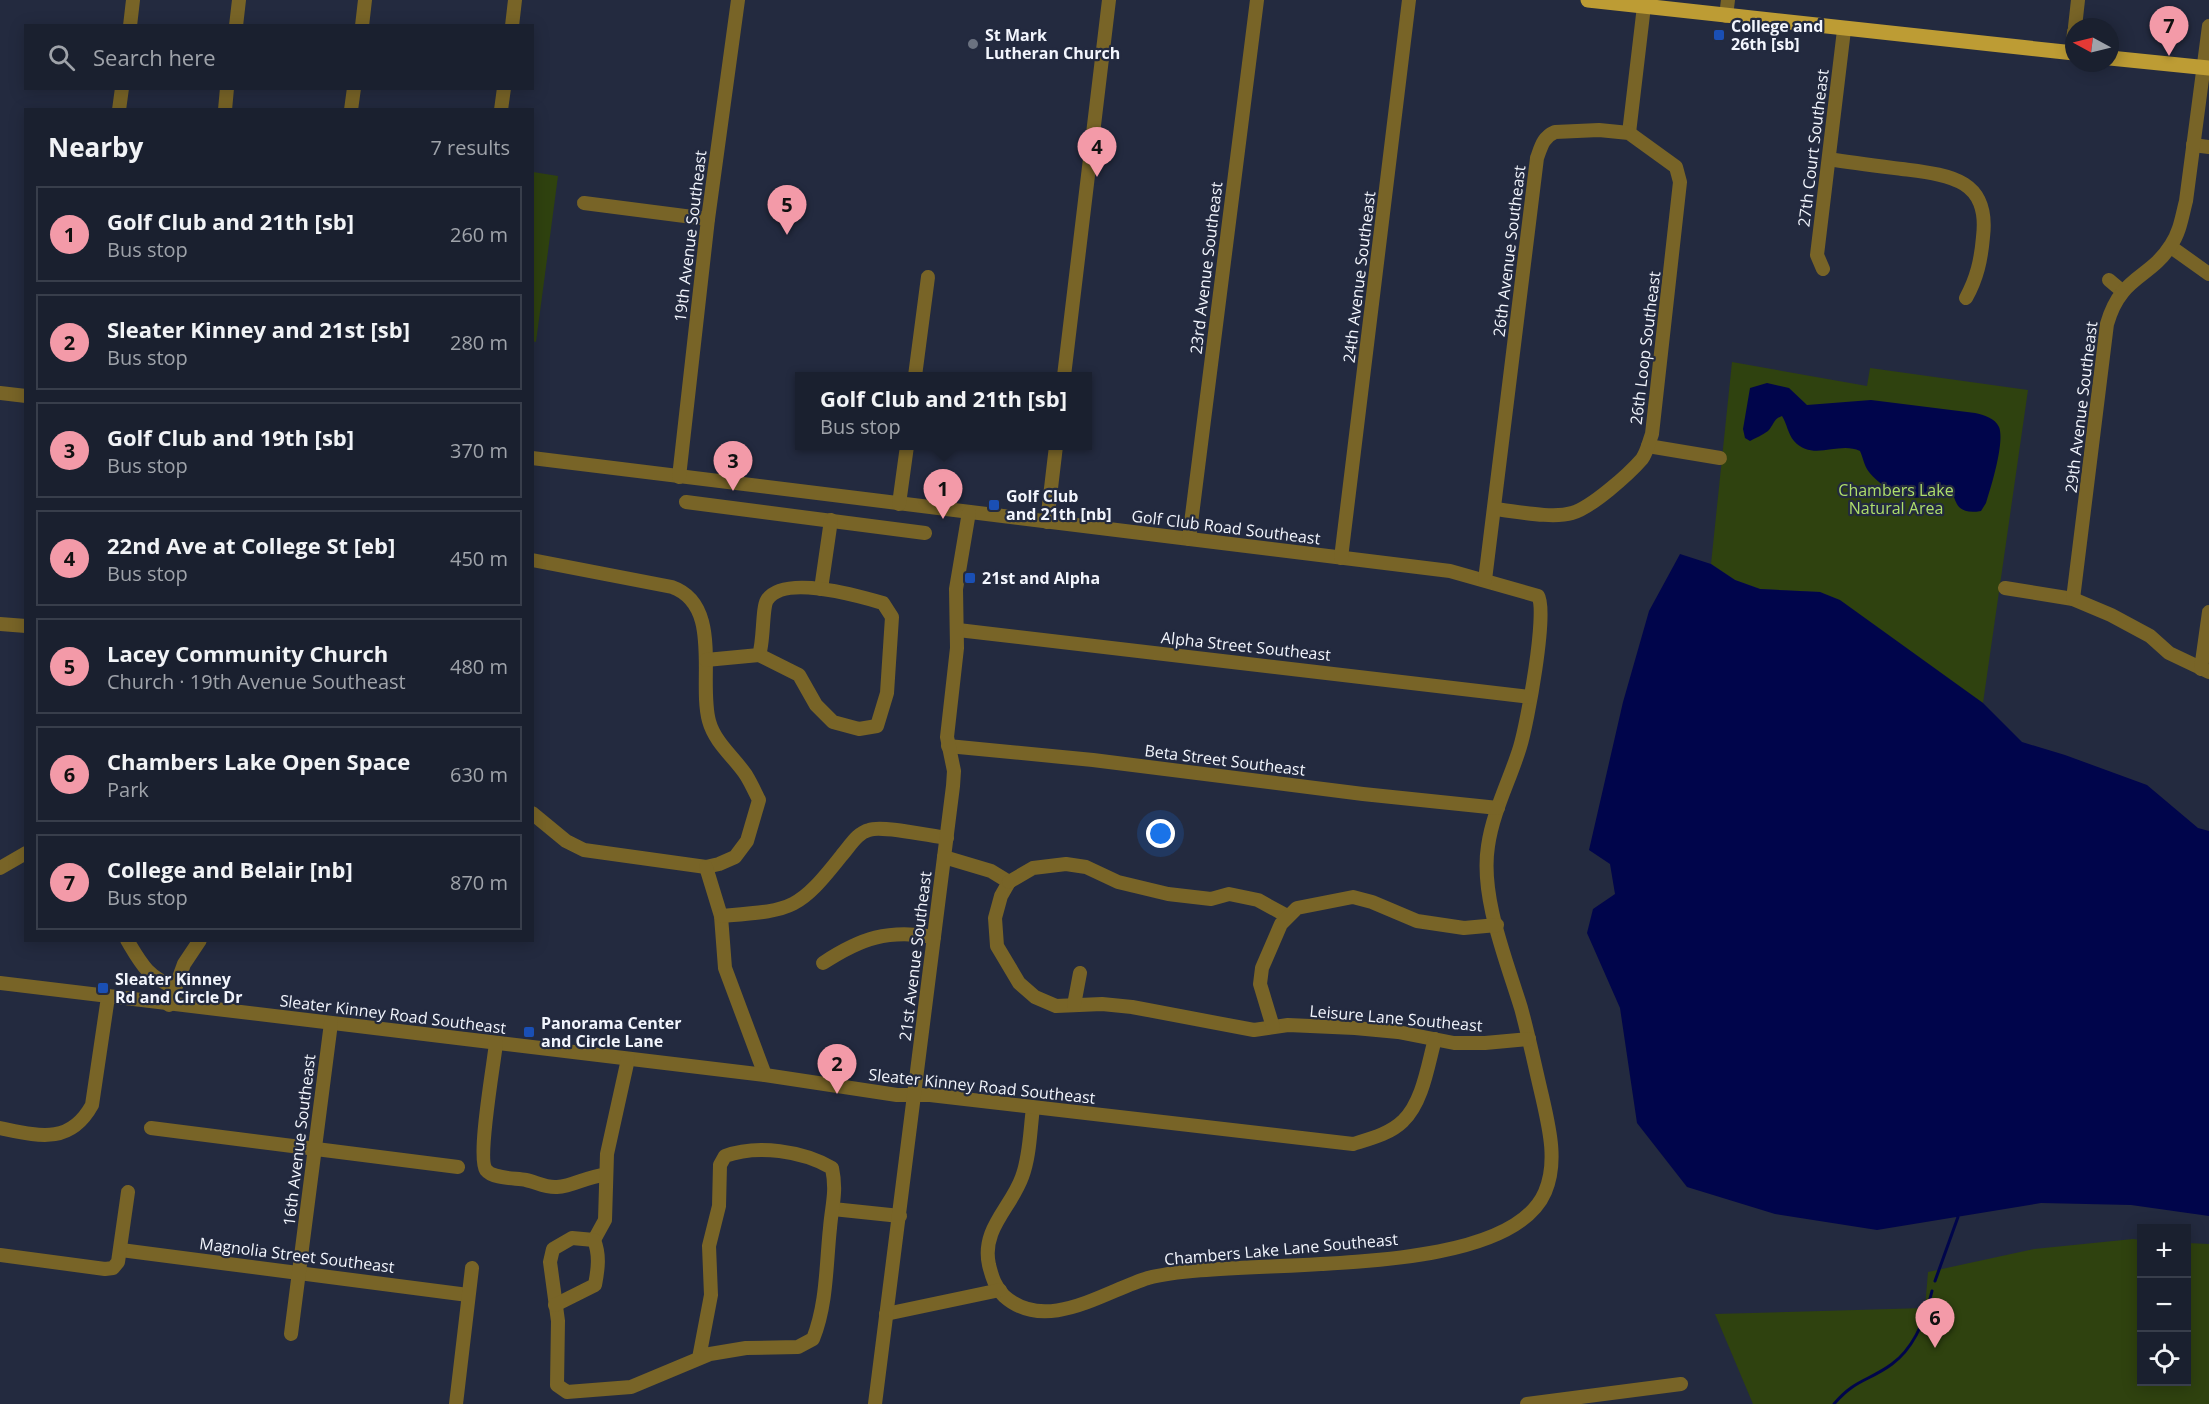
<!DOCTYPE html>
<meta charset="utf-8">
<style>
:root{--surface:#1a202f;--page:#232837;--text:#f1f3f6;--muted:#9fa3aa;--line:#383e4b;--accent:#f39aa8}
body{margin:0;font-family:"Open Sans",sans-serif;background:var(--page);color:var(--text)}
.controls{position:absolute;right:18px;bottom:18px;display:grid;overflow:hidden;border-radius:0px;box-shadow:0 3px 15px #0003}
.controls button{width:54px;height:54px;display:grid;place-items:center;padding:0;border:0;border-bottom:2px solid var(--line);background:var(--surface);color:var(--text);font:30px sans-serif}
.compass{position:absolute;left:2065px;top:18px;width:54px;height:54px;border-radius:50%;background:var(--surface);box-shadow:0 3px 15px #0003;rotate:277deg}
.you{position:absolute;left:1161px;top:834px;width:21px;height:21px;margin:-15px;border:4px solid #fff;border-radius:50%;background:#1a73e8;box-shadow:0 0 0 9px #1a73e833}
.badge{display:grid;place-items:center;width:39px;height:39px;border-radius:50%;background:var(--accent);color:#111;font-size:20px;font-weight:700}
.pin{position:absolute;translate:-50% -50px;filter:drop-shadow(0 2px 3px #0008)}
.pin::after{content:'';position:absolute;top:32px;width:21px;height:18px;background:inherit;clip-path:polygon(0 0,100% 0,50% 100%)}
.popup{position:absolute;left:795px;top:372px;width:297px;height:78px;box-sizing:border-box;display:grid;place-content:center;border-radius:0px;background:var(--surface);filter:drop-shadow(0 2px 4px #0005);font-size:20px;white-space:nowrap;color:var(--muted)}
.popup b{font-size:22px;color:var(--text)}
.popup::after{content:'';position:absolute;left:50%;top:100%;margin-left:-12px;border:12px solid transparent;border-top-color:var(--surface)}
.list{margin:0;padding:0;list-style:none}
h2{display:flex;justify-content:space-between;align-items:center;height:78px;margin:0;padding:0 24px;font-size:26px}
h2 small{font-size:20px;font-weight:400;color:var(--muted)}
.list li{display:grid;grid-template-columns:39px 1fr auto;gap:18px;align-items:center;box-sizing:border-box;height:96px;margin:0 12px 12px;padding:0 12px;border:2px solid var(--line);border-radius:0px}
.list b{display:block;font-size:22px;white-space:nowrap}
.list p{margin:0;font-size:20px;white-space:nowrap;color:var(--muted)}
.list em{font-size:20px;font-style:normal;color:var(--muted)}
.icon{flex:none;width:33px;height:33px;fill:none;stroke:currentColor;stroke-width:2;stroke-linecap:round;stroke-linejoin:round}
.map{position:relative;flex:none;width:2209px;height:1404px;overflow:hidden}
.search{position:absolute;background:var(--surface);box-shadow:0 3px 15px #0003;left:24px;top:24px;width:510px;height:66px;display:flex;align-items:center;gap:15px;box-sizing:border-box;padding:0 21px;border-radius:0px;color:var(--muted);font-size:22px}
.panel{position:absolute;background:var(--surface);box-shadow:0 3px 15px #0003;left:24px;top:108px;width:510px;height:834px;border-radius:0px}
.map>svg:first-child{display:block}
</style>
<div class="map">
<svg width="2209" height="1404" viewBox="0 0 2209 1404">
<rect width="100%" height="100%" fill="#232a3f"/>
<g fill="#2f420f">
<polygon points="533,172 558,176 536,342 532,341"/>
<polygon points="1732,362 1867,386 1870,368 2028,390 1983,703 1820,592 1760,589 1735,580 1711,564"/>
<polygon points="2133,1239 2141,1240 2142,1382 2186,1382 2187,1243 2209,1244 2209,1404 1753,1404 1715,1314 1925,1308 1928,1272 2034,1249"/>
</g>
<g fill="#00054b">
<path d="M 1767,383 L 1789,388 L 1807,405 L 1871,400 L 1975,413 C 1984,415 1995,418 1999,427 C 2005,442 1991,487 1986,503 L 1981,511 C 1948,517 1959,489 1945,485 C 1938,483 1932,494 1926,496 C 1907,503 1880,486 1869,472 C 1864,466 1863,457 1860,451 C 1838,441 1813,462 1794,441 C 1788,434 1787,424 1782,416 C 1773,419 1774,425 1768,431 C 1763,435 1755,438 1750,441 L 1745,438 L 1743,429 L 1750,388 Z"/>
<polygon points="1680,554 1711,564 1735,580 1760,589 1820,592 1840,600 1983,703 2022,742 2065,755 2147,785 2198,828 2209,831 2209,1216 2131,1205 2041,1203 1877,1230 1775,1214 1687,1187 1637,1123 1620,1008 1587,933 1593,909 1615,894 1610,864 1589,850 1623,702 1649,611"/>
</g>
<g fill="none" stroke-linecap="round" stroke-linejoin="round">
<g stroke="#00054b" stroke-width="3">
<polyline points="1935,1281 1958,1217"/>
<path d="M 1834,1404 C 1855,1379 1869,1381 1892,1364 C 1914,1348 1926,1317 1932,1291"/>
</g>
<g stroke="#786427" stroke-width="14">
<polyline points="1726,16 1728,0"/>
<polyline points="130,26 133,0"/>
<polyline points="236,26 239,0"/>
<polyline points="362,26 365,0"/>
<polyline points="512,26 515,0"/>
<polyline points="2075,27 2078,0"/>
<polyline points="2072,53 2074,32"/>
<polyline points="119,110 122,88"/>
<polyline points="225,110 227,88"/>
<polyline points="351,110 354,88"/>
<polyline points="501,110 504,88"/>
<polyline points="1629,133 1644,6"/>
<polyline points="2193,145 2209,147"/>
<path d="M 1829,159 C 1853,163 1878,166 1902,169 C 1948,175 1990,178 1983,237 C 1981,260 1977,278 1966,298"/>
<polyline points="584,203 708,219"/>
<polyline points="2171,247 2209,274"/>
<polyline points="1823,269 1817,255 1844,30"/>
<polyline points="2109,280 2122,291"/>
<polyline points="915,376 928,277"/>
<polyline points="1064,376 1109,0"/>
<polyline points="0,393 26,396"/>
<polyline points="1648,446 1720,458"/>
<path d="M 532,458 L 1450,571 L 1538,596 C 1548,611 1527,725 1520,747 C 1510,780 1493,811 1488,846 C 1480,896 1506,959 1521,1008 C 1529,1037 1535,1067 1542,1096 C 1549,1127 1558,1162 1545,1192 C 1505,1285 1233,1255 1148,1278 C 1105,1291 1046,1334 1004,1296 C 995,1287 992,1277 989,1265 C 981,1229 1011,1208 1022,1177 C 1030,1156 1030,1130 1033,1108"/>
<polyline points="679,477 708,219 738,0"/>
<polyline points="686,502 925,533"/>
<polyline points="899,504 907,446"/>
<polyline points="1047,522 1056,446"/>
<polyline points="1189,539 1257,0"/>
<polyline points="1341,558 1409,0"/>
<path d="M 532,560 L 672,587 C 723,605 698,681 709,721 C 715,743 734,757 746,775 C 751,783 755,792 759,800 L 747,841 L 735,857 L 719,864 L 706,867 L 584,850 L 566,841 L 532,813"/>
<path d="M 1485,580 L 1537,158 C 1541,147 1543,137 1555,132 L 1599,130 L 1629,133 L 1676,167 L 1680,182 L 1652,434 C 1649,442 1647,452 1642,459 C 1629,474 1591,508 1572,513 C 1552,519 1515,511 1494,509"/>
<polyline points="2005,588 2073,599 2111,615 2150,636 2169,653 2209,672"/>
<polyline points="821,589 831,520"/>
<path d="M 2073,599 L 2107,324 C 2121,275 2150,279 2171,245 C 2180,232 2182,216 2186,201 L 2209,26"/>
<polyline points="0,624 26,626"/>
<polyline points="958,630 1530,697"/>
<path d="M 706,660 L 759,655 L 799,675 L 816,705 L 833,722 L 859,729 L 877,726 L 887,693 L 892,617 L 883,603 C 859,596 784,574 767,600 C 762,608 764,641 759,655"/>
<polyline points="2201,669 2209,612"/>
<polyline points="948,746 1093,760 1363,794 1498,808"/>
<polyline points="944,857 991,871 1009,882"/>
<polyline points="706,867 721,916 725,968 765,1075"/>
<polyline points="0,868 26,853"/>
<polyline points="1009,882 1001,896 995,918 997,946 1019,983 1035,997 1056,1006 1102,1004 1132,1007 1254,1030 1288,1025 1355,1028 1398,1032 1454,1043 1485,1043 1529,1039"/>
<polyline points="1009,882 1033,868 1066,864 1086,867 1118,882 1168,894 1211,899 1229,894 1258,900 1287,916"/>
<path d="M 721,916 C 792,910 797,912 842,855 C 850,846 857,833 869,830 C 882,825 930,836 947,838"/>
<path d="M 127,940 C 142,965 147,976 174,987"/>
<path d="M 823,963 C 861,938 888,929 934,937"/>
<path d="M 0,983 L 765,1075 L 897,1095 L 930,1095 L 1353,1144 C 1369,1139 1390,1134 1403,1121 C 1423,1102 1428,1064 1435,1039"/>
<polyline points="169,1005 184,964 200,940"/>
<polyline points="1074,1005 1080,973"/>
<polyline points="1273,1027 1260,984 1262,968 1281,924 1297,908 1353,897 1372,902 1417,921 1464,928 1497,925"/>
<path d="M 496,1043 C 494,1063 477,1158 486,1170 C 493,1179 515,1178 526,1180 C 536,1182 546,1188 557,1187 C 574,1186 587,1176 605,1175"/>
<path d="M 0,1128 C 39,1136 70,1145 92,1105 L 108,997"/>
<polyline points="151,1128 458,1167"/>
<polyline points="833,1209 900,1216"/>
<path d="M 594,1240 L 572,1238 L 553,1249 L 550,1262 L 558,1321 L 557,1385 L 567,1392 L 631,1387 L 710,1354 L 746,1348 L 798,1347 L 813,1339 C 827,1304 826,1265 830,1228 C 832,1204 837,1192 832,1168 C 803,1151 757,1144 725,1156 L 720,1165 L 719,1206 L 709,1246 L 711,1295 L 699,1358"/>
<polyline points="594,1240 605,1220 607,1154 628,1059"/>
<polyline points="121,1250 468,1295"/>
<polyline points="0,1255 105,1269 113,1268 118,1262 128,1192"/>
<path d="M 555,1305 L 595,1285 C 598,1269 600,1255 594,1240"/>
<polyline points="886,1314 1000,1290"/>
<polyline points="291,1334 331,1023"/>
<polyline points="456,1404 472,1268"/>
<polyline points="875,1404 953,786 954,771 947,737 957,648 956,589 969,512"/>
<polyline points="1527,1404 1681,1384"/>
</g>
<g stroke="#bd9c34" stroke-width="15">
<polyline points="1588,0 2074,53"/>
<polyline points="2110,58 2209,68"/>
</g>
</g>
<g fill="#1a4fb4" stroke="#232a3f" stroke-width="2">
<rect x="1713" y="29" width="12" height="12" rx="3"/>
<rect x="988" y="499" width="12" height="12" rx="3"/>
<rect x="964" y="572" width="12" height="12" rx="3"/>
<rect x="97" y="982" width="12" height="12" rx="3"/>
<rect x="523" y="1026" width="12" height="12" rx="3"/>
</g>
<circle fill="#6b7280" stroke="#232a3f" stroke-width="2" cx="973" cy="44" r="6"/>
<g text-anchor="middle" stroke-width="4.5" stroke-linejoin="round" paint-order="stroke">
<g font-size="16" font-weight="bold" fill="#f2f5fd" stroke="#232a3f" text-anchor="start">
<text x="1731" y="32">College and<tspan x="1731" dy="18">26th [sb]</tspan></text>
<text x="985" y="41">St Mark<tspan x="985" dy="18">Lutheran Church</tspan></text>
<text x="1006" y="502">Golf Club<tspan x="1006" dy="18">and 21th [nb]</tspan></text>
<text x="982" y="584">21st and Alpha</text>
<text x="115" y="985">Sleater Kinney<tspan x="115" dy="18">Rd and Circle Dr</tspan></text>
<text x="541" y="1029">Panorama Center<tspan x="541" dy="18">and Circle Lane</tspan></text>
</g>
<g font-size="16" fill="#f2f5fd" stroke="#232a3f">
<text transform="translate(1813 148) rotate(-83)" y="6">27th Court Southeast</text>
<text transform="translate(690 236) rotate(-83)" y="6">19th Avenue Southeast</text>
<text transform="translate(1509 251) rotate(-83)" y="6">26th Avenue Southeast</text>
<text transform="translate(1206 268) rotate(-83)" y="6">23rd Avenue Southeast</text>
<text transform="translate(1359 277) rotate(-83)" y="6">24th Avenue Southeast</text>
<text transform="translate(1645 348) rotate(-83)" y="6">26th Loop Southeast</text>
<text transform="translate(2081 407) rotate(-83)" y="6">29th Avenue Southeast</text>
<text transform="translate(1226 527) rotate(7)" y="6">Golf Club Road Southeast</text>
<text transform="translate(1246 646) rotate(6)" y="6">Alpha Street Southeast</text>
<text transform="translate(1225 760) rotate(7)" y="6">Beta Street Southeast</text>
<text transform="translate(915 956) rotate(-83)" y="6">21st Avenue Southeast</text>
<text transform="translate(393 1014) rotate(7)" y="6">Sleater Kinney Road Southeast</text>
<text transform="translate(1396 1018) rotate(5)" y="6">Leisure Lane Southeast</text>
<text transform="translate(982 1086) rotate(6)" y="6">Sleater Kinney Road Southeast</text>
<text transform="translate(299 1140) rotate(-83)" y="6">16th Avenue Southeast</text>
<text transform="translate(1281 1249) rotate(-5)" y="6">Chambers Lake Lane Southeast</text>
<text transform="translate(297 1255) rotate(7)" y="6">Magnolia Street Southeast</text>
</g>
<g font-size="16" fill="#afde6b" stroke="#232a3f">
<text x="1896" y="496">Chambers Lake<tspan x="1896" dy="18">Natural Area</tspan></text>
</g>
</g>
</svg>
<div class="controls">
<button>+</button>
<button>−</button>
<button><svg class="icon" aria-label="locate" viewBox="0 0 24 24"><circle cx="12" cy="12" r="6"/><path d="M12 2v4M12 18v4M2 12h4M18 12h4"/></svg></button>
</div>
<svg class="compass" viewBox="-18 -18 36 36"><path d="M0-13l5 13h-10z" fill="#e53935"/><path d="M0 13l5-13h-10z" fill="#9fa3aa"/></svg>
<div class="you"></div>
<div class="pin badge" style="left:943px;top:519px">1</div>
<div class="popup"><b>Golf Club and 21th [sb]</b>Bus stop</div>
<div class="pin badge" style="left:837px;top:1094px">2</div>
<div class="pin badge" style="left:733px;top:491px">3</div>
<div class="pin badge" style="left:1097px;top:177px">4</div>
<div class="pin badge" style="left:787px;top:235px">5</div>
<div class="pin badge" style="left:1935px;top:1348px">6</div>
<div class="pin badge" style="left:2169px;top:56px">7</div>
<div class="search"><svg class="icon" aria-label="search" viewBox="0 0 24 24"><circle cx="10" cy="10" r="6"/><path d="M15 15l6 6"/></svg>Search here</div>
<section class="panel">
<h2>Nearby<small>7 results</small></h2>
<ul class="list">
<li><span class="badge">1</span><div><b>Golf Club and 21th [sb]</b><p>Bus stop</p></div><em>260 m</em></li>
<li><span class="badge">2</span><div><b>Sleater Kinney and 21st [sb]</b><p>Bus stop</p></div><em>280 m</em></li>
<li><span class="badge">3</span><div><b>Golf Club and 19th [sb]</b><p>Bus stop</p></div><em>370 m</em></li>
<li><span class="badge">4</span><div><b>22nd Ave at College St [eb]</b><p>Bus stop</p></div><em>450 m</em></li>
<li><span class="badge">5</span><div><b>Lacey Community Church</b><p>Church · 19th Avenue Southeast</p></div><em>480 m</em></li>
<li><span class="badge">6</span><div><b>Chambers Lake Open Space</b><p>Park</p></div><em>630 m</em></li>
<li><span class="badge">7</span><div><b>College and Belair [nb]</b><p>Bus stop</p></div><em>870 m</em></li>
</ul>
</section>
</div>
